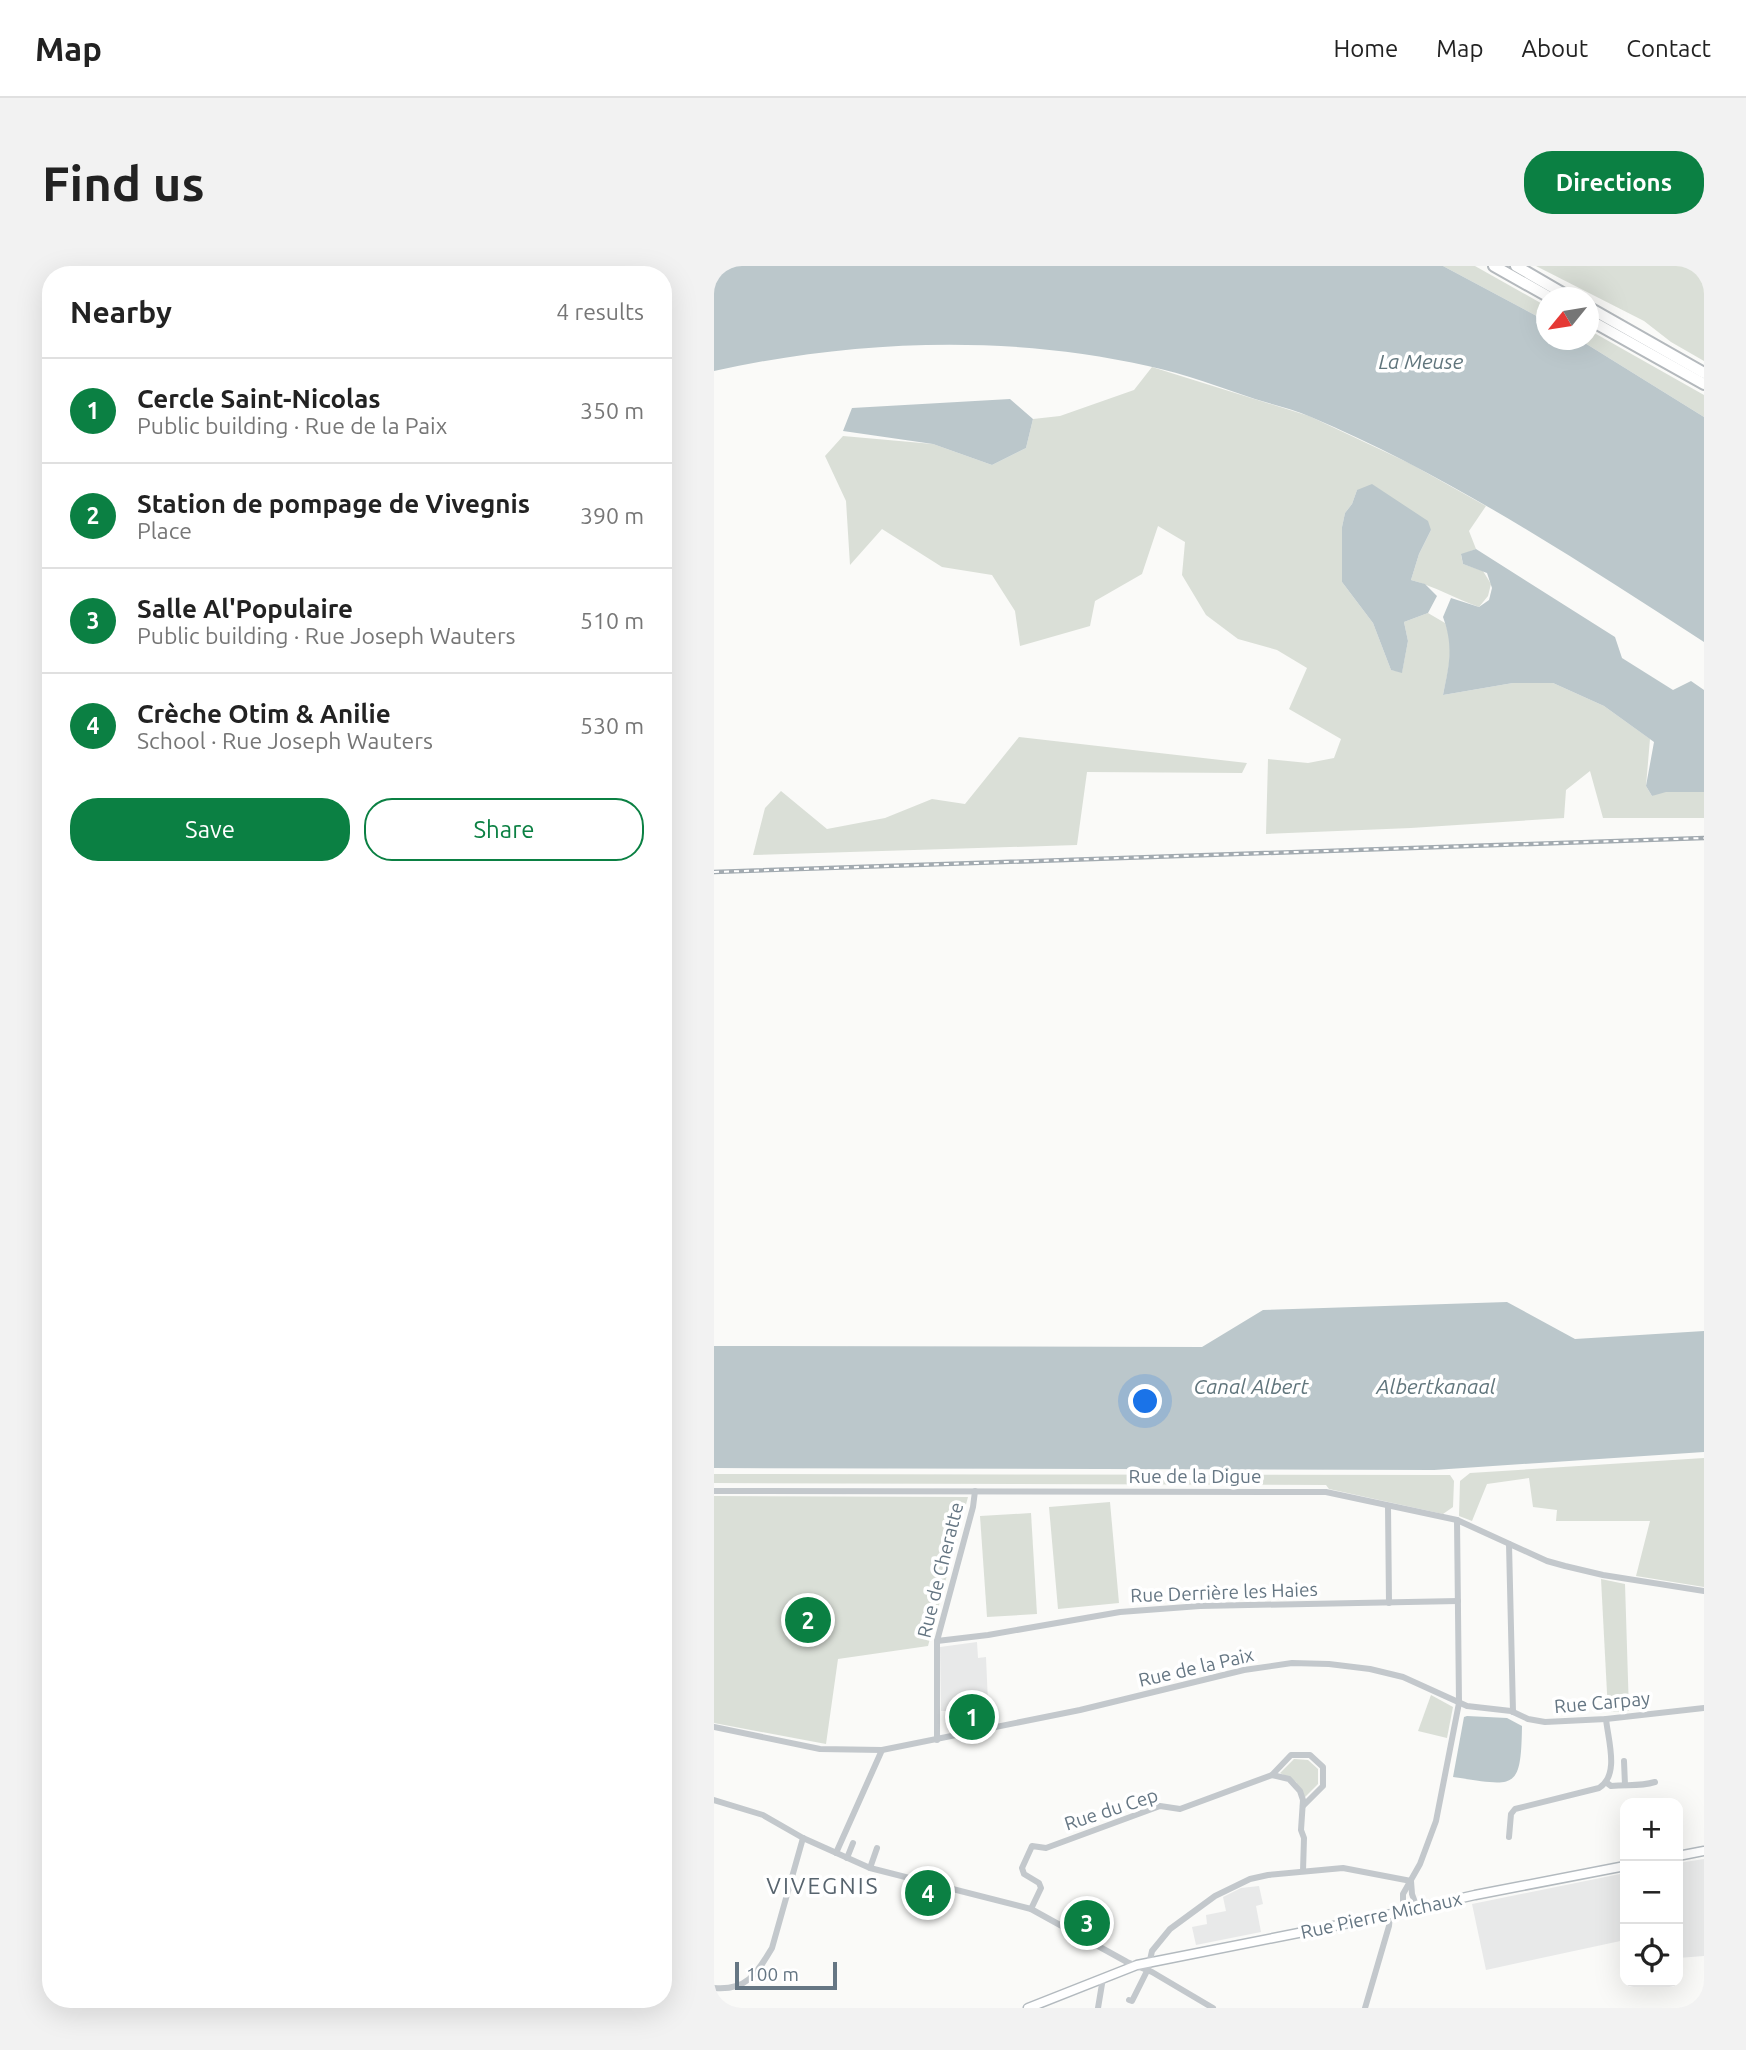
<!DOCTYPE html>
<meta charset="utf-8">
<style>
:root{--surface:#fff;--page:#f2f2f2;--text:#222;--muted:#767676;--line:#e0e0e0;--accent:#0b8043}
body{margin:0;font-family:Ubuntu,sans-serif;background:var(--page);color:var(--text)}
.controls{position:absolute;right:21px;bottom:21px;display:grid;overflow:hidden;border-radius:14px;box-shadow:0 7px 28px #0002}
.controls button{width:63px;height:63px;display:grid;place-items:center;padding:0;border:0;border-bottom:2px solid var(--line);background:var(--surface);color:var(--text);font:35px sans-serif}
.compass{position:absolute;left:822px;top:21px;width:63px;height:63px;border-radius:50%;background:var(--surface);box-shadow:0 7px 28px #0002;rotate:240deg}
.scale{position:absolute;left:21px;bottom:18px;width:102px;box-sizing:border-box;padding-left:7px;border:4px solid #657683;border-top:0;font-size:19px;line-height:24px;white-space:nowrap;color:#657683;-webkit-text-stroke:5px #fff;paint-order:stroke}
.you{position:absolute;left:432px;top:1136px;width:24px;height:24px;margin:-18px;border:5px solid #fff;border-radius:50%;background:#1a73e8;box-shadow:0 0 0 10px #1a73e833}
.badge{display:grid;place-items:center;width:46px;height:46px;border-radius:50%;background:var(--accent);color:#fff;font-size:23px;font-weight:700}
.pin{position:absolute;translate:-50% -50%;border:4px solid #fff;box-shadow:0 2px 7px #0006}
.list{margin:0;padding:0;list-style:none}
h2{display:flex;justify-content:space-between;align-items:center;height:91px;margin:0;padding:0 28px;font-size:30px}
h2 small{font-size:23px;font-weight:400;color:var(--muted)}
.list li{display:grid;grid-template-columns:46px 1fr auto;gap:21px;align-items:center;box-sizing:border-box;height:105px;padding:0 28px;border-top:2px solid var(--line)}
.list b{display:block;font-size:26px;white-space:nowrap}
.list p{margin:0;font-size:23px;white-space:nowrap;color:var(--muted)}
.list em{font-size:23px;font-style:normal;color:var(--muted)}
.actions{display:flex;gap:14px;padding:21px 28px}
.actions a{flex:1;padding:16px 0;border:2px solid var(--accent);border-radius:28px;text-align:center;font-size:24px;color:var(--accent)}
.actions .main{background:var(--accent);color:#fff}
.icon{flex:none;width:38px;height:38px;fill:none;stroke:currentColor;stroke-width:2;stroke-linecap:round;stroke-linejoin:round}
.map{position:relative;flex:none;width:990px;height:1742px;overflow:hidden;border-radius:28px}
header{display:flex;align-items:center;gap:42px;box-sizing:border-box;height:98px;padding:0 35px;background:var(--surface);border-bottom:2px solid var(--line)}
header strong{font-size:33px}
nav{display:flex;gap:38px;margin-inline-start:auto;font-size:24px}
.intro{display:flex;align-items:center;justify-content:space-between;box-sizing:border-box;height:168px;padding:0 42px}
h1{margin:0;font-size:49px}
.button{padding:18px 32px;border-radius:28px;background:var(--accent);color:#fff;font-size:24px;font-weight:700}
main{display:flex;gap:42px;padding:0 42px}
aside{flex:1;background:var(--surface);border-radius:28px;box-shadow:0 7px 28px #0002}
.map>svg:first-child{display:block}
</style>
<header>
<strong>Map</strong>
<nav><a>Home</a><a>Map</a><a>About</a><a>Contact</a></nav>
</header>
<div class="intro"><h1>Find us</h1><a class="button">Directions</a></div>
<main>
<aside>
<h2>Nearby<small>4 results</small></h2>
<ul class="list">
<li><span class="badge">1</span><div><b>Cercle Saint-Nicolas</b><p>Public building · Rue de la Paix</p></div><em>350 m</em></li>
<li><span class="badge">2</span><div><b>Station de pompage de Vivegnis</b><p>Place</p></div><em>390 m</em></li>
<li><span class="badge">3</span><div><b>Salle Al'Populaire</b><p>Public building · Rue Joseph Wauters</p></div><em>510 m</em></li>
<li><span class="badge">4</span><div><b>Crèche Otim &amp; Anilie</b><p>School · Rue Joseph Wauters</p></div><em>530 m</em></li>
</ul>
<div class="actions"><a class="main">Save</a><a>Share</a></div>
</aside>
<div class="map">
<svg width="990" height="1742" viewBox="0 0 990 1742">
<rect width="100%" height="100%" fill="#fafaf8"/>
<g fill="#e8e9e9">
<polygon points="263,1376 264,1392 272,1391 274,1437 237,1436 236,1445 227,1445 226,1381"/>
<polygon points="990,1593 990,1690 964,1692 964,1597"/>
<polygon points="911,1607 911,1674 772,1704 758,1638"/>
<polygon points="545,1620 549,1638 542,1640 547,1666 482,1679 478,1661 493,1658 492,1649 512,1645 509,1631 527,1622"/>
</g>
<g fill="#dadfd7">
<polygon points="729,0 761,0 832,40 832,55"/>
<polygon points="822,0 990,0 990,95 957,76 930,55"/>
<polygon points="875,64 990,129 990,151 866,74 874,74"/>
<path d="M 438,101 L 595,150 L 695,197 L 772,240 L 755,265 L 762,283 L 747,289 L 749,298 L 769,305 L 777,318 L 774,330 L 765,341 C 742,333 720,320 697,314 L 705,288 L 717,264 L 643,224 L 638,238 L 631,247 L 628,261 L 628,316 L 659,357 L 677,404 L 688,406 L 694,375 L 690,356 L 714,347 L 731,357 C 741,381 734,404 729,429 L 799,417 L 839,417 L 890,440 L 936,473 L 932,520 L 938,530 L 949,524 L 990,525 L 990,552 L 889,552 L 876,505 L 852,524 L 850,552 L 697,562 L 552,568 L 554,493 L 594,497 L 620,492 L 627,473 L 575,443 L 593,402 L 563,384 L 524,373 L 492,349 L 468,309 L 471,276 L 444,260 L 428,308 L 381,335 L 376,360 L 306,380 L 301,345 L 278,309 L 228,301 L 168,263 L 136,299 L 132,235 L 111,190 L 129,170 L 219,178 L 278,199 L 312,182 L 319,153 L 346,150 L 420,124 Z"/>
<polygon points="305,471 533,497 528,507 373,506 363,579 39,589 51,542 67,525 113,563 171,552 218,533 251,538"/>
<polygon points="990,1192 990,1321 922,1310 936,1255 842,1255 843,1244 819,1241 815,1212 773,1218 758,1255 745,1250 746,1215 756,1207"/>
<polygon points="0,1208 736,1209 740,1215 739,1241 729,1248 615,1223 612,1219 0,1217"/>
<polygon points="0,1230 254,1231 214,1380 124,1393 112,1478 0,1457"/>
<polygon points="396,1236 405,1337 344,1343 335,1241"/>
<polygon points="317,1247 323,1348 273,1351 266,1250"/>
<polygon points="887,1313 911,1318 915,1445 894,1446"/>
<polygon points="717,1429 739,1441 733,1472 704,1465"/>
<polygon points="580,1493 594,1494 604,1503 604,1518 591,1531 582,1516 566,1507"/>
</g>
<g fill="#bbc7cb">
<path d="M 0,0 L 729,0 L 832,55 L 832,74 L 866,74 L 990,151 L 990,376 C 863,294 736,210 597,151 C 579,143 560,139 541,133 C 506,121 471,108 434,100 C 293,68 140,74 0,105 Z"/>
<polygon points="296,133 319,153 312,182 278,199 219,178 129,165 138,142"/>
<polygon points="658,218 714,255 717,264 705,288 697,314 711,318 723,330 714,347 690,356 694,375 688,407 677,404 659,357 628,316 628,261 631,247 638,238 643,224"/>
<path d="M 762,283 L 901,371 L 908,392 L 959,424 L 977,415 L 990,424 L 990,526 L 952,526 L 938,530 L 932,520 L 940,476 L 890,440 L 839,417 L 799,417 L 729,429 C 735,399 740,381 729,351 L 737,332 L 765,341 L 775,334 L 778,322 L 773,307 L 749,298 L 747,288 Z"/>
<polygon points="793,1036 861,1073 990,1065 990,1186 720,1204 0,1202 0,1080 488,1081 549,1044"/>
<path d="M 753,1450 L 793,1452 L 808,1460 C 807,1526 801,1520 739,1511 L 750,1451 Z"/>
</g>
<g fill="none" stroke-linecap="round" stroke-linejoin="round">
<defs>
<g id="secondary">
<polyline points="964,1590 990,1585"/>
<polyline points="314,1742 423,1699 655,1653 761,1629 911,1600"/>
</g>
<g id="highway">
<polyline points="780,0 837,32"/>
<polyline points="802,0 857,32"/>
<polyline points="874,41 990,107"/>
<polyline points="874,53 990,118"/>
</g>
</defs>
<use href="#secondary" stroke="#b3babf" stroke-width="11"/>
<use href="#highway" stroke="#b4b9bd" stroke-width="14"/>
<g stroke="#c3c8cc" stroke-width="6">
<polyline points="0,1225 612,1226 743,1254 833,1295 851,1300 889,1309 990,1325"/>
<polyline points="674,1240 675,1337"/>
<polyline points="795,1278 799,1446"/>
<polyline points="223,1375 274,1369 406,1346 486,1340 744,1335"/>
<polyline points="0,1461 106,1483 168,1484 366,1444 530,1404 578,1397 615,1398 656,1403 689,1411 753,1440 797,1445 814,1453 831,1456 892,1453 990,1442"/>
<polyline points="223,1474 223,1375 259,1241 261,1225"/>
<polyline points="910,1495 911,1519"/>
<polyline points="558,1509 577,1489 596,1489 609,1501 609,1520 589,1540"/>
<path d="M 893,1517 L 897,1520 C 914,1518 924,1521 941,1516"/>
<polyline points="0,1534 49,1549 89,1572 156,1602 317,1643 413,1696 438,1706 499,1742"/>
<path d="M 795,1571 L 797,1548 L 801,1543 L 885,1522 C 906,1509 894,1474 892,1453"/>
<polyline points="122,1587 168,1484"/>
<polyline points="133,1592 139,1577"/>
<polyline points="156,1602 163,1582"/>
<polyline points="697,1615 698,1628 703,1642"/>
<polyline points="317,1643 327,1622 325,1617 310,1608 308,1602 318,1580 332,1582 446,1540 466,1543 558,1509 575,1513 586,1525 589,1534 587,1564 590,1572 589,1605"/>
<polyline points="689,1645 689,1628 706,1598 722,1555 745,1437 743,1254"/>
<path d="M 0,1722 C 33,1725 43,1707 58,1682 L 89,1572"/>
<polyline points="415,1734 418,1735 434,1703 438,1685 456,1663 501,1630 536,1613 554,1609 629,1602 697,1615"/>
<polyline points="384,1742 389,1712"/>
<polyline points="651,1742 675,1660 676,1648"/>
</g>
<use href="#secondary" stroke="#fff" stroke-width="8"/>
<use href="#highway" stroke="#fff" stroke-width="10"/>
<defs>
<polyline id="rail" points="0,606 990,572"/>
</defs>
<use href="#rail" stroke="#a2aab0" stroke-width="4.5"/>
<use href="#rail" stroke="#fff" stroke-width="2" stroke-dasharray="5" stroke-linecap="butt"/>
</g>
<g text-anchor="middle" stroke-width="7" stroke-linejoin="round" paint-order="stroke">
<g font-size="19" fill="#657683" stroke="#fff">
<text x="481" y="1217">Rue de la Digue</text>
<text transform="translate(226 1304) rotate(-76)" y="7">Rue de Cheratte</text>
<text transform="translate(510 1326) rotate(-2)" y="7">Rue Derrière les Haies</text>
<text transform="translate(482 1401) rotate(-13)" y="7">Rue de la Paix</text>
<text transform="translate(888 1436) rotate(-5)" y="7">Rue Carpay</text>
<text transform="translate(397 1543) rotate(-18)" y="7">Rue du Cep</text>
<text transform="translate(667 1649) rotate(-12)" y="7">Rue Pierre Michaux</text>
</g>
<g font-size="21" font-style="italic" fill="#60757c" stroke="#fff">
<text x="707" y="103">La Meuse</text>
<text x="537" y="1128">Canal Albert</text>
<text x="722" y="1128">Albertkanaal</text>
</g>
<g font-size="23" letter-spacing="2" fill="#57646e" stroke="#fff">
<text x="109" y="1628">VIVEGNIS</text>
</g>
</g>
</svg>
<div class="controls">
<button>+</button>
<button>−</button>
<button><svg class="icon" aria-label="locate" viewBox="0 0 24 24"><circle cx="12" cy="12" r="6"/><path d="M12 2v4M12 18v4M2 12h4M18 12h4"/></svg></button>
</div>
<svg class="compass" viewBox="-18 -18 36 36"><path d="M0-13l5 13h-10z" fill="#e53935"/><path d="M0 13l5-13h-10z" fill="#767676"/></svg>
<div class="scale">100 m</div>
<div class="you"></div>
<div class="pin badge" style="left:258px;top:1451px">1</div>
<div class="pin badge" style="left:94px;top:1354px">2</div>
<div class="pin badge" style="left:373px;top:1657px">3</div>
<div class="pin badge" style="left:214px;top:1627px">4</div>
</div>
</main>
